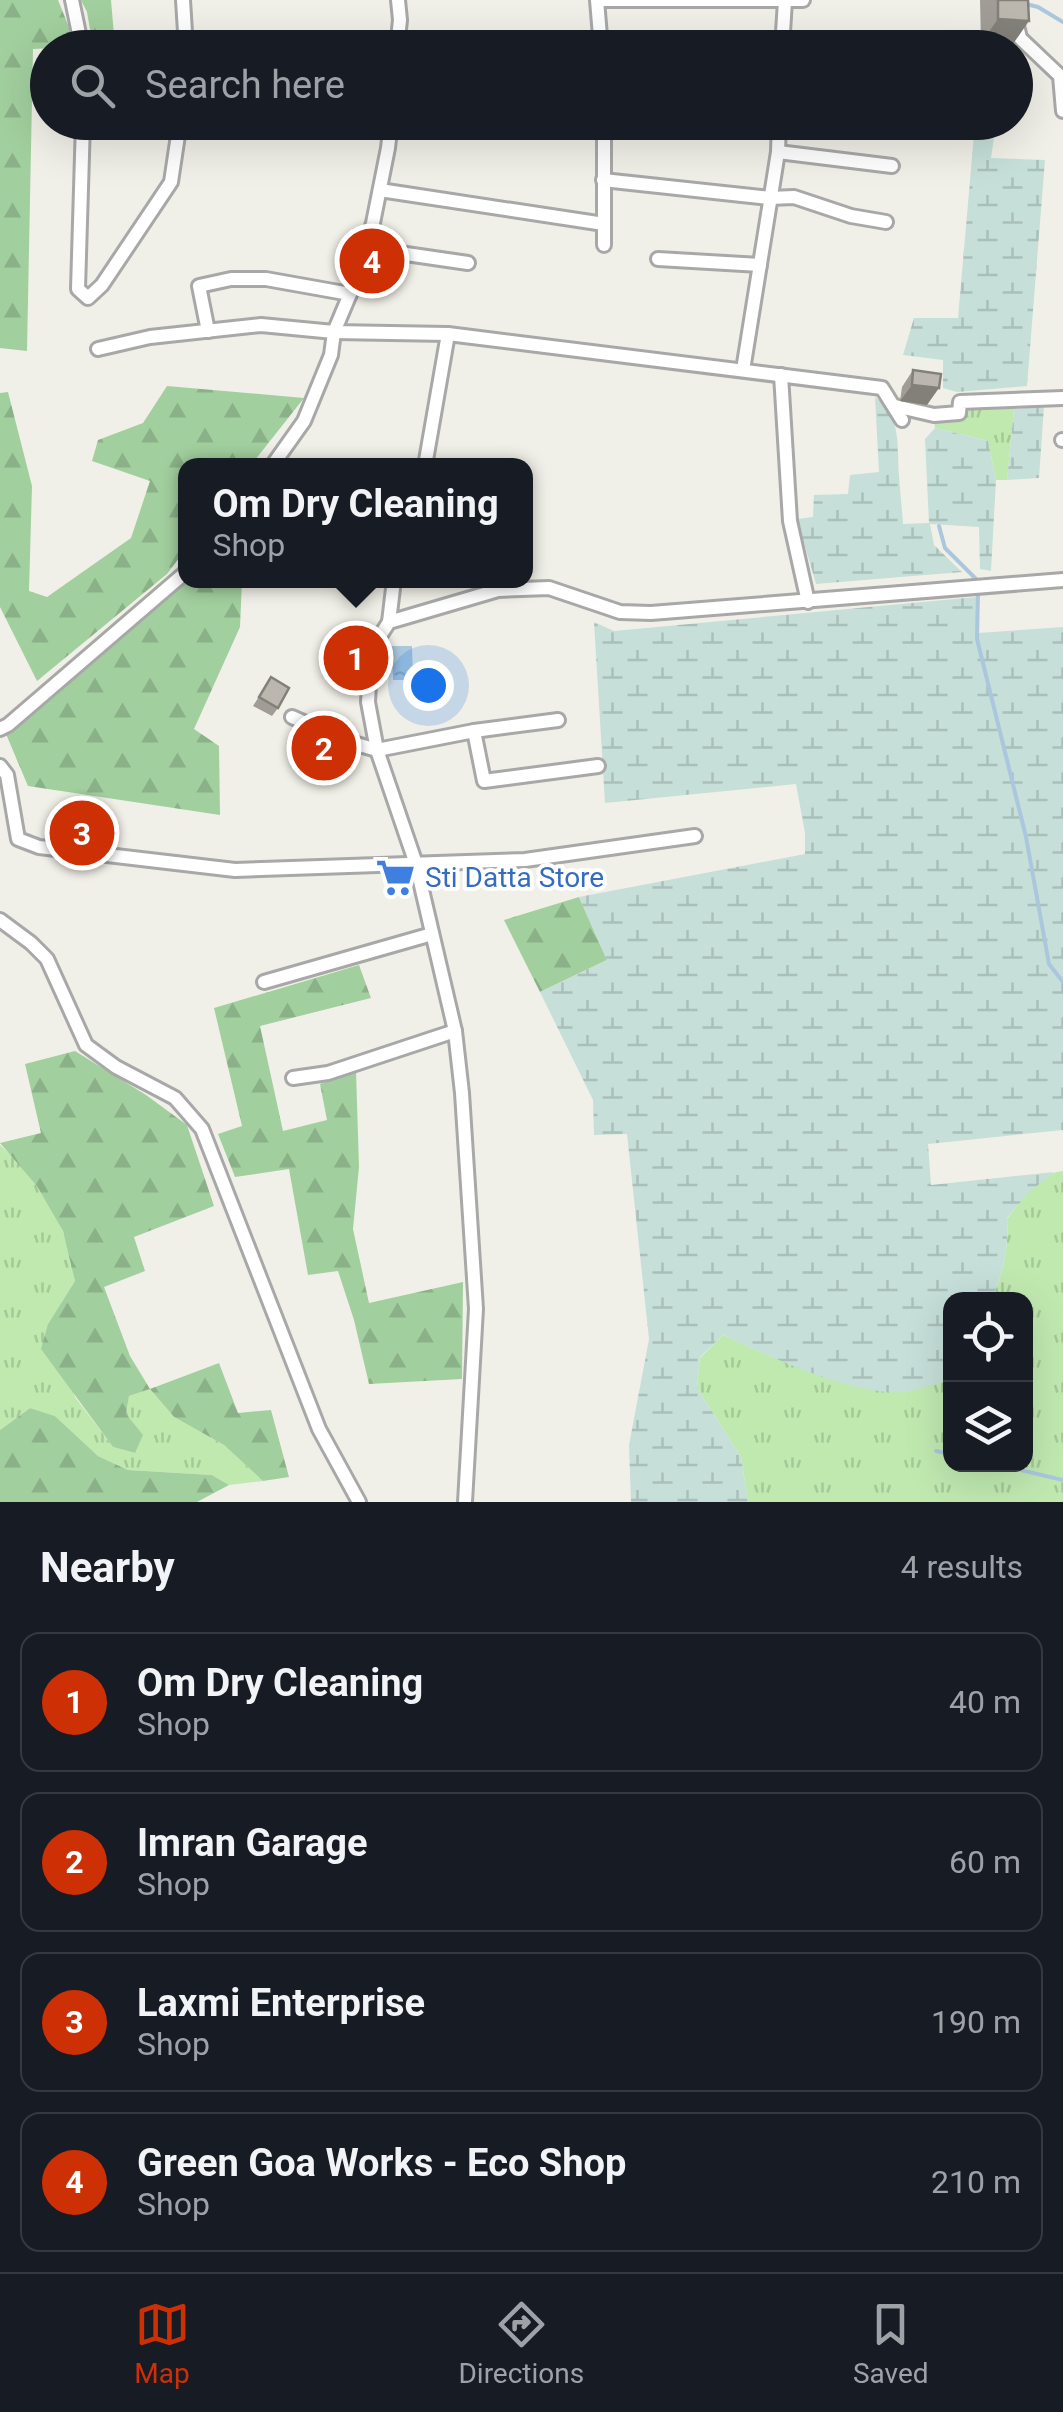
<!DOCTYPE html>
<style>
:root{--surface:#171b24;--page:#20242c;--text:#f1f3f6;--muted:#9ea1a6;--line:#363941;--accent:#ce3005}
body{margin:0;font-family:Roboto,sans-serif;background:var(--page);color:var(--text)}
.controls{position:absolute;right:30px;bottom:30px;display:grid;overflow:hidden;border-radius:20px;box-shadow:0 10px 40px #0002}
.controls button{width:90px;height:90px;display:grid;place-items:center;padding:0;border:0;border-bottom:2px solid var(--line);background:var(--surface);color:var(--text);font:50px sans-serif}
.you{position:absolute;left:428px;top:685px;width:35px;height:35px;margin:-25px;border:8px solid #fff;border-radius:50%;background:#1a73e8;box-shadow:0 0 0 15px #1a73e833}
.badge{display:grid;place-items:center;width:65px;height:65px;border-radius:50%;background:var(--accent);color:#fff;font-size:32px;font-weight:700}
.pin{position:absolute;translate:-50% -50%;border:5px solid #fff;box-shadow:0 2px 10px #0006}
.popup{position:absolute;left:178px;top:458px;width:355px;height:130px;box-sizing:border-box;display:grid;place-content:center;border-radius:20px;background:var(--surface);filter:drop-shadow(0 2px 8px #0005);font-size:32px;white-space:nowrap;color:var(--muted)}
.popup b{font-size:38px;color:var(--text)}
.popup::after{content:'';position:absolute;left:50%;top:100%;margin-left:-20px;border:20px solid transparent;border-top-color:var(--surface)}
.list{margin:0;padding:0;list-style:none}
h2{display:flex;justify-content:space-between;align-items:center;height:130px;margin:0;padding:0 40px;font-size:42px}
h2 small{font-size:32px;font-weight:400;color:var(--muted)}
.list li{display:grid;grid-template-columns:65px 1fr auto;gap:30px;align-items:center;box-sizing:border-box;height:140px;margin:0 20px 20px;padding:0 20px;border:2px solid var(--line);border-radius:20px}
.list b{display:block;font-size:38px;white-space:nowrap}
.list p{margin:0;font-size:32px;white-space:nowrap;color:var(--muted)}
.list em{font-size:32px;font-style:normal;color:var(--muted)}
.icon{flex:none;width:55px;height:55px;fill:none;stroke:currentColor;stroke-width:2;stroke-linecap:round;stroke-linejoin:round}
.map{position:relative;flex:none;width:1063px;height:1502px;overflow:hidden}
.search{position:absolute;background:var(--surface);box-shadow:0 10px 40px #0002;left:30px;right:30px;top:30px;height:110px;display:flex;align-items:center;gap:25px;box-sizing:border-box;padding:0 35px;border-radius:55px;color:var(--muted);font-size:38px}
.sheet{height:770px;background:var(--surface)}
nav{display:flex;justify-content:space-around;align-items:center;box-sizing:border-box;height:140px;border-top:2px solid var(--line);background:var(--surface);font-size:28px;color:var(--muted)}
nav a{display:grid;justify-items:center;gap:5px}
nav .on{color:var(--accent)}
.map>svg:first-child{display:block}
</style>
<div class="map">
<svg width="1063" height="1502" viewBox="0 0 1063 1502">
<defs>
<pattern id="grass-tufts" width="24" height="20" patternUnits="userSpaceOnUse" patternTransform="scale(2.5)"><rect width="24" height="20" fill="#c0e9b0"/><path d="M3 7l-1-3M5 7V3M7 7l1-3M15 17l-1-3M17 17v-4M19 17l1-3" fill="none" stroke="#a5c897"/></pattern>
<pattern id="forest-firs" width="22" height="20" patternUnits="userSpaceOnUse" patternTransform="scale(2.5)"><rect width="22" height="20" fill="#a2cf9e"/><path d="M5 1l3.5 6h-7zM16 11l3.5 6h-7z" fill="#8bb188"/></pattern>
<pattern id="wetland-marsh" width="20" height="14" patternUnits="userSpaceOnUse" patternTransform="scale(2.5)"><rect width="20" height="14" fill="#c6dfd9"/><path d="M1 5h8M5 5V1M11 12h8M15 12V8" fill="none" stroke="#aabfba"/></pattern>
<pattern id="water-ripples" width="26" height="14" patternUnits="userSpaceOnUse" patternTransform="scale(2.5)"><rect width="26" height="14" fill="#aac7dd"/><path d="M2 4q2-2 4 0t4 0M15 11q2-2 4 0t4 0" fill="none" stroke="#92abbd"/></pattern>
</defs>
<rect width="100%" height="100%" fill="#f1f0e8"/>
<g fill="url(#grass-tufts)">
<polygon points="965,408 1014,409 1007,480 996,480 988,441 935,428 934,420 964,417"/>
<path d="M 0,1145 C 25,1168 54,1202 64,1235 C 69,1250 72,1266 75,1281 L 48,1324 L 75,1397 L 113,1447 L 135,1453 L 126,1414 L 129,1396 L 150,1389 L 174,1417 L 224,1445 L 263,1481 L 229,1485 L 212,1475 L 128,1470 L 98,1456 L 55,1416 L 30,1408 L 0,1430 Z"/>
<path d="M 1063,1171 L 1063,1502 L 748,1502 L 741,1457 L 697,1388 L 700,1358 L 723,1335 L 770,1356 L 903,1392 L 950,1380 L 950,1464 L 1026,1464 L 1026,1300 L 992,1299 C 1003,1272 1009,1248 1007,1219 C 1021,1201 1039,1173 1063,1171 Z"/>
</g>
<g fill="url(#forest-firs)">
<polygon points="0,0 58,0 77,47 33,49 27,351 0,348"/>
<polygon points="81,0 111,0 115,47 93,47 87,12"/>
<polygon points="167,386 304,398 251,465 186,466 186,549 167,574 37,681 0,607 0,393 8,392 32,486 29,591 47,597 131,538 150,481 92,461 98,440 143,423"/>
<polygon points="186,579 242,581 240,627 194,729 219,746 220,815 28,786 6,734"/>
<polygon points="579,897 607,960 540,992 504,920"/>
<polygon points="359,965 371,998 260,1026 283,1131 327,1120 320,1084 356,1071 359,1167 353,1229 369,1303 463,1282 462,1379 369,1384 354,1320 338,1271 308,1275 289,1169 235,1177 218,1134 242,1126 214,1008"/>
<polygon points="75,1051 146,1095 187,1125 214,1206 134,1237 145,1271 104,1287 130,1356 150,1389 219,1363 238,1413 271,1410 289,1477 263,1481 224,1445 174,1417 150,1389 129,1396 126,1414 143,1435 135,1453 113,1447 41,1349 48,1324 75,1281 63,1231 37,1186 0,1143 41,1133 25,1064"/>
<polygon points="30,1408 55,1416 98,1456 128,1470 212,1475 229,1485 197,1502 0,1502 0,1430"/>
</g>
<g fill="url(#wetland-marsh)">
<polygon points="975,123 996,123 991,158 1045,160 1027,386 957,392 943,388 943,360 903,355 914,318 958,318"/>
<path d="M 875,397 C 902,415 897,448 899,476 C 900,492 902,508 903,524 L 929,523 L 925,439 L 935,428 L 988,441 L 996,480 L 991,571 L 980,569 L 979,527 L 930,524 L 934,545 L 962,572 L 816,584 L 797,519 L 813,517 L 814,495 L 848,494 L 850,475 L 879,472 Z"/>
<polygon points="1044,406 1039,478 1007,480 1014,409"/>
<path d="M 976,597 L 978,633 L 1063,627 L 1063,1130 L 928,1144 L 931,1185 L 1054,1172 L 1027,1194 L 1007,1218 C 1009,1248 1003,1272 992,1299 L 950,1300 L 950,1380 C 936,1384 919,1390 904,1392 C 853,1396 769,1356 723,1335 L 700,1357 L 697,1388 L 741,1457 L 748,1502 L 631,1502 L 629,1445 L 649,1339 L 627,1134 L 594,1135 L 593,1100 L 540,992 L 607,960 L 579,897 L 805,854 L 805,833 L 796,784 L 605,803 L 594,622 L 614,631 Z"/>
</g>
<polygon fill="url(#water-ripples)" points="392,646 412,646 413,680 393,680"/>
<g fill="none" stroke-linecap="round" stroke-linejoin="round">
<g stroke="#aac7dd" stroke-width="4">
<polyline points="1026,4 1038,7 1063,22"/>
<polyline points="939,526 945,548 978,581"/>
<polyline points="978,591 977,639 1026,837 1049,964 1063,982"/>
<polyline points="936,1451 950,1454"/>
<polyline points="995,1464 1063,1480"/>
</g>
<defs>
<g id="minor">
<polyline points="72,0 82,48"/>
<polyline points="183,0 186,48"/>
<polyline points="597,0 601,48"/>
<polyline points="599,0 803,0"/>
<polyline points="1011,0 1020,38 1060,76 1063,111"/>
<polyline points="397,48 400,20 398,0"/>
<polyline points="782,48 785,1"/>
<polyline points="83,122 78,289 88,298 102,285 171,182 180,122"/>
<polyline points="778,152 892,166"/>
<polyline points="603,180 770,198 794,197 851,216 886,222"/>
<polyline points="380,190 604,224"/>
<polyline points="604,245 604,122"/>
<polyline points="365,248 468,263"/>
<polyline points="658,259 760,265"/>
<polyline points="208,331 199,286 231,279 266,279 350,294"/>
<polyline points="98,349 150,337 261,325 334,332 448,334 882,388 902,420"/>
<polyline points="743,370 778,152 779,122"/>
<polyline points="781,375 790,521 808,602"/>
<polyline points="895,406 934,415 959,413 960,402 1063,398"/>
<polyline points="1062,440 1063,440"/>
<polyline points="272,466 304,421 331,355 334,332 350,294 373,223 388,148 391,122"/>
<polyline points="425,466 448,334"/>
<polyline points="389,622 394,580"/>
<polyline points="292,717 346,741 377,750 474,731 558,720"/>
<polyline points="0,729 8,725 186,572"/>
<polyline points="474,731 484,781 598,766"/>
<polyline points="0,766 7,775 18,839 39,847 235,870 525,860 695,836"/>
<polyline points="0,920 31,943 47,959 86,1045 116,1067 175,1098 202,1129 319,1429 359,1502"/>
<polyline points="264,982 432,934"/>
<polyline points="293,1078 328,1073 455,1031"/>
<polyline points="465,1502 476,1309 462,1093 455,1031 416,864 377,750 368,702 371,650 389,622 498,590 549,588 620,612 651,613 1063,580"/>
</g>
</defs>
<use href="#minor" stroke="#a8a8a8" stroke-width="18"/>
<use href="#minor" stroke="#fff" stroke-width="12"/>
</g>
<g fill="#a19d96">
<polygon points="980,0 1028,0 1013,44 981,43"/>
<polygon points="913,370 927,405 900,401 902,387"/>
<polygon points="271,677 278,708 272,716 253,706"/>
</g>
<g fill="#83807a">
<polygon points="998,19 1029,21 1013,44 981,43"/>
<polygon points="912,385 939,388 927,405 900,401"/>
</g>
<g fill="#bbb7ae" stroke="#83807a" stroke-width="2.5">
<polygon points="998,0 1028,0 1029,21 998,19"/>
<polygon points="913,370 941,374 939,388 912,385"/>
<polygon points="271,677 289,688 278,708 259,697"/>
</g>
<defs>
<symbol id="supermarket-bare" viewBox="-9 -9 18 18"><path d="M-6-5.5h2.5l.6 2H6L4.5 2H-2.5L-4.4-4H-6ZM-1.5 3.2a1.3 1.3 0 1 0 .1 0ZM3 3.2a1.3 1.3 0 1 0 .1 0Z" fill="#3f7fe0" stroke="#fff" stroke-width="2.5" paint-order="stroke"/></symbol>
</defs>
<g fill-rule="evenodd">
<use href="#supermarket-bare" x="368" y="850" width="55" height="55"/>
</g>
<g text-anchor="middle" stroke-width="8" stroke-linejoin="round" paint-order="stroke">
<g font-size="28" fill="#366cbe" stroke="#fff" text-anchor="start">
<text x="425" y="887">Sti Datta Store</text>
</g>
</g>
</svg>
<div class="controls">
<button><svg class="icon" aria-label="locate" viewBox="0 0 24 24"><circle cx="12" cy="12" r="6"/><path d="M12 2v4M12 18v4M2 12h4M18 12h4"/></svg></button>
<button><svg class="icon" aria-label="layers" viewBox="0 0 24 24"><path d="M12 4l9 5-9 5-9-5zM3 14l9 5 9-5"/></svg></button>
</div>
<div class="you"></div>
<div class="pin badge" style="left:356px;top:658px">1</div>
<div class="popup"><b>Om Dry Cleaning</b>Shop</div>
<div class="pin badge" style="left:324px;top:748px">2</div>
<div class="pin badge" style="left:82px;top:833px">3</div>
<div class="pin badge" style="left:372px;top:261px">4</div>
<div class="search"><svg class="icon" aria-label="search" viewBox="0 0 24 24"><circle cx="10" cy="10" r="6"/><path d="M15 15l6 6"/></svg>Search here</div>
</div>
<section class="sheet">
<h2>Nearby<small>4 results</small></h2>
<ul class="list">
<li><span class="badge">1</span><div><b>Om Dry Cleaning</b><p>Shop</p></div><em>40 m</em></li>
<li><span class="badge">2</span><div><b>Imran Garage</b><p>Shop</p></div><em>60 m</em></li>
<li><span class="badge">3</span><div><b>Laxmi Enterprise</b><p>Shop</p></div><em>190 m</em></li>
<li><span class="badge">4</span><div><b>Green Goa Works - Eco Shop</b><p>Shop</p></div><em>210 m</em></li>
</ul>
</section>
<nav>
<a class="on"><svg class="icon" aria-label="map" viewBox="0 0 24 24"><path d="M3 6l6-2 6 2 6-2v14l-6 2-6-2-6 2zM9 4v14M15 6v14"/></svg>Map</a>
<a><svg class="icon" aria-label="directions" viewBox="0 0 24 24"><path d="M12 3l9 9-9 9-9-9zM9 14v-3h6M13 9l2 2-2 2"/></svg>Directions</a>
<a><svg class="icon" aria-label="saved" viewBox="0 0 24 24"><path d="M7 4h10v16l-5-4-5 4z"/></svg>Saved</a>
</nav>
